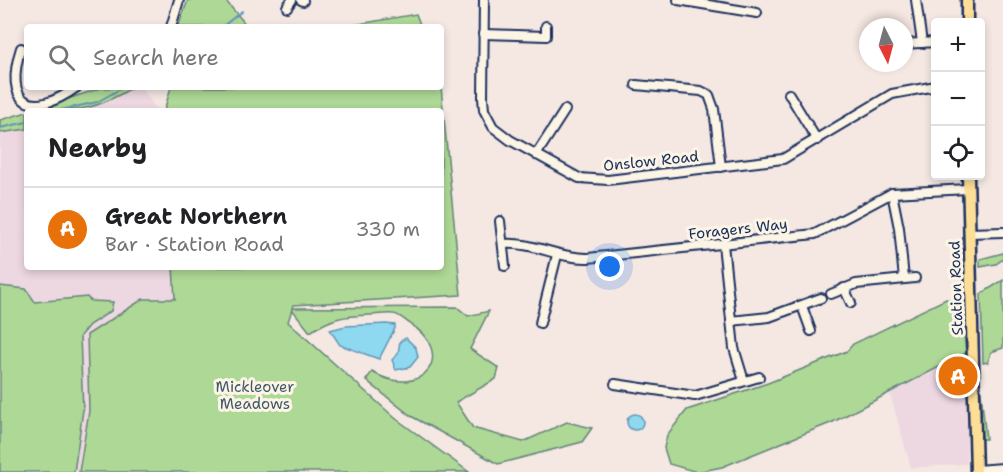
<!DOCTYPE html>
<meta charset="utf-8">
<style>
:root{--surface:#fff;--page:#f2f2f2;--text:#202124;--muted:#757577;--line:#e0e0e0;--accent:#1b2f5e}
body{margin:0;font-family:"Shantell Sans",sans-serif;background:var(--page);color:var(--text)}
.controls{position:absolute;right:18px;top:18px;display:grid;overflow:hidden;border-radius:6px;box-shadow:0 3px 9px #0003}
.controls button{width:54px;height:54px;display:grid;place-items:center;padding:0;border:0;border-bottom:2px solid var(--line);background:var(--surface);color:var(--text);font:30px sans-serif}
.compass{position:absolute;left:859px;top:18px;width:54px;height:54px;border-radius:50%;background:var(--surface);box-shadow:0 3px 9px #0003;rotate:174deg}
.you{position:absolute;left:610px;top:267px;width:21px;height:21px;margin:-15px;border:4px solid #fff;border-radius:50%;background:#1a73e8;box-shadow:0 0 0 9px #1a73e833}
.badge{display:grid;place-items:center;width:39px;height:39px;border-radius:50%;background:var(--accent);color:#fff;font-size:20px;font-weight:700}
.pin{position:absolute;translate:-50% -50%;border:3px solid #fff;box-shadow:0 2px 6px #0006}
.list{margin:0;padding:0;list-style:none}
h2{display:flex;justify-content:space-between;align-items:center;height:78px;margin:0;padding:0 24px;font-size:26px}
h2 small{font-size:20px;font-weight:400;color:var(--muted)}
.list li{display:grid;grid-template-columns:39px 1fr auto;gap:18px;align-items:center;box-sizing:border-box;height:84px;padding:0 24px;border-top:2px solid var(--line)}
.list b{display:block;font-size:22px;white-space:nowrap}
.list p{margin:0;font-size:20px;white-space:nowrap;color:var(--muted)}
.list em{font-size:20px;font-style:normal;color:var(--muted)}
.icon{flex:none;width:33px;height:33px;fill:none;stroke:currentColor;stroke-width:2;stroke-linecap:round;stroke-linejoin:round}
.map{position:relative;flex:none;width:1003px;height:472px;overflow:hidden}
.search{position:absolute;background:var(--surface);box-shadow:0 3px 9px #0003;left:24px;top:24px;width:420px;height:66px;display:flex;align-items:center;gap:15px;box-sizing:border-box;padding:0 21px;border-radius:6px;color:var(--muted);font-size:22px}
.panel{position:absolute;background:var(--surface);box-shadow:0 3px 9px #0003;left:24px;top:108px;width:420px;height:162px;border-radius:6px}
.map>svg:first-child{display:block}
</style>
<div class="map">
<svg width="1003" height="472" viewBox="0 0 1003 472">
<rect width="100%" height="100%" fill="#f5e8e3"/>
<filter id="ink" filterUnits="userSpaceOnUse"><feTurbulence type="fractalNoise" baseFrequency=".0167" numOctaves="2"/><feDisplacementMap in="SourceGraphic" scale="12" xChannelSelector="R" yChannelSelector="G"/><feConvolveMatrix kernelMatrix="1 2 1 2 8 2 1 2 1" color-interpolation-filters="sRGB"/></filter>
<g filter="url(#ink)">
<g fill="#edd8e1">
<polygon points="133,87 141,87 158,111 82,111 110,101"/>
<polygon points="27,129 27,267 173,267 184,472 31,472 26,289 0,286 0,133"/>
<polygon points="966,353 967,464 911,468 890,394"/>
</g>
<g fill="#aed895" stroke="#64847a" stroke-width="1.5">
<polygon points="188,0 225,0 248,27 178,27"/>
<polygon points="416,14 421,27 342,27"/>
<path d="M 133,87 C 93,112 77,111 31,111 L 101,88 Z"/>
<path d="M 171,87 L 441,87 L 461,295 L 293,305 L 292,308 L 457,307 L 468,316 L 489,311 L 470,349 L 499,368 L 496,379 L 456,402 L 473,428 L 523,442 L 567,422 L 592,428 L 582,442 L 498,464 L 411,416 L 366,380 L 372,372 C 423,401 458,354 409,323 C 404,320 399,314 393,314 C 386,313 378,315 370,315 C 343,316 334,317 310,332 L 292,309 L 288,322 L 395,418 L 469,472 L 79,472 L 89,411 L 87,335 L 143,299 L 175,299 L 173,267 L 441,267 L 441,111 L 164,111 Z"/>
<polygon points="27,112 27,129 0,133 0,120"/>
<polygon points="1003,253 1003,259 996,264 980,267 980,259"/>
<polygon points="1003,280 1003,348 991,352 988,362 983,363 981,294"/>
<polygon points="0,286 26,289 35,302 87,297 91,301 113,302 111,311 89,325 80,336 83,410 74,472 0,472"/>
<polygon points="946,299 960,303 966,353 833,422 722,467 697,472 669,464 664,448 667,435 687,410 768,383 847,351 853,344"/>
<polygon points="978,373 979,373 986,439 982,439"/>
</g>
<g fill="#8fd9f0" stroke="#6195b6" stroke-width="1.5">
<polygon points="386,324 395,325 395,328 379,359 340,345 330,330 346,326"/>
<polygon points="406,338 416,348 418,357 410,367 396,370 392,360 398,354 400,341"/>
<circle cx="635" cy="422" r="8"/>
</g>
<g fill="none" stroke-linecap="round" stroke-linejoin="round">
<g stroke="#6195b6" stroke-width="2">
<polyline points="222,27 242,11"/>
<polyline points="57,111 97,102 124,87"/>
<polyline points="0,128 27,122"/>
</g>
<defs>
<g id="minor">
<polyline points="301,0 303,1"/>
<polyline points="484,0 483,98 484,110 493,127 510,140 579,178 608,180 783,159 892,94 936,86"/>
<polyline points="678,0 757,13"/>
<polyline points="916,0 922,43"/>
<polyline points="287,7 292,0"/>
<polyline points="171,27 179,0"/>
<polyline points="483,34 546,36 546,26"/>
<polyline points="904,44 936,42"/>
<path d="M 21,48 C 3,104 31,120 77,87"/>
<polyline points="636,85 701,91 709,95 714,109 721,167"/>
<polyline points="789,94 817,140"/>
<polyline points="536,155 565,110"/>
<polyline points="892,193 899,228 904,279"/>
<polyline points="500,221 505,266"/>
<polyline points="969,233 1003,232"/>
<path d="M 503,244 C 532,241 559,259 588,258 L 815,234 L 892,193 L 968,189"/>
<polyline points="723,244 734,348 744,381"/>
<polyline points="844,288 851,303"/>
<polyline points="831,294 856,284 915,278"/>
<polyline points="802,306 811,331"/>
<polyline points="731,321 769,317 821,298"/>
<polyline points="540,323 557,255"/>
<polyline points="615,384 695,396 759,377"/>
<polyline points="976,470 1003,468"/>
</g>
<g id="major">
<polyline points="967,0 967,22"/>
<polyline points="968,176 976,472"/>
</g>
</defs>
<use href="#minor" stroke="#1b2f5e" stroke-width="12"/>
<use href="#major" stroke="#1b2f5e" stroke-width="15"/>
<use href="#minor" stroke="#fcf5e5" stroke-width="8"/>
<use href="#major" stroke="#fdde96" stroke-width="10"/>
</g>
</g>
<g text-anchor="middle" stroke-width="6" stroke-linejoin="round" paint-order="stroke">
<g font-size="15" fill="#1b2f5e" stroke="#fcf5e5">
<text transform="translate(651 161) rotate(-6)" y="5">Onslow Road</text>
<text transform="translate(738 229) rotate(-6)" y="5">Foragers Way</text>
<text transform="translate(956 288) rotate(-92)" y="5">Station Road</text>
</g>
<g font-size="15" fill="#40596c" stroke="#fcf5e5">
<text x="255" y="392">Mickleover<tspan x="255" dy="17">Meadows</tspan></text>
</g>
</g>
</svg>
<div class="controls">
<button>+</button>
<button>−</button>
<button><svg class="icon" aria-label="locate" viewBox="0 0 24 24"><circle cx="12" cy="12" r="6"/><path d="M12 2v4M12 18v4M2 12h4M18 12h4"/></svg></button>
</div>
<svg class="compass" viewBox="-18 -18 36 36"><path d="M0-13l5 13h-10z" fill="#e53935"/><path d="M0 13l5-13h-10z" fill="#757577"/></svg>
<div class="you"></div>
<div class="pin badge" style="left:958px;top:376px;background:#e8710a">A</div>
<div class="search"><svg class="icon" aria-label="search" viewBox="0 0 24 24"><circle cx="10" cy="10" r="6"/><path d="M15 15l6 6"/></svg>Search here</div>
<section class="panel">
<h2>Nearby<small></small></h2>
<ul class="list">
<li><span class="badge" style="background:#e8710a">A</span><div><b>Great Northern</b><p>Bar · Station Road</p></div><em>330 m</em></li>
</ul>
</section>
</div>
